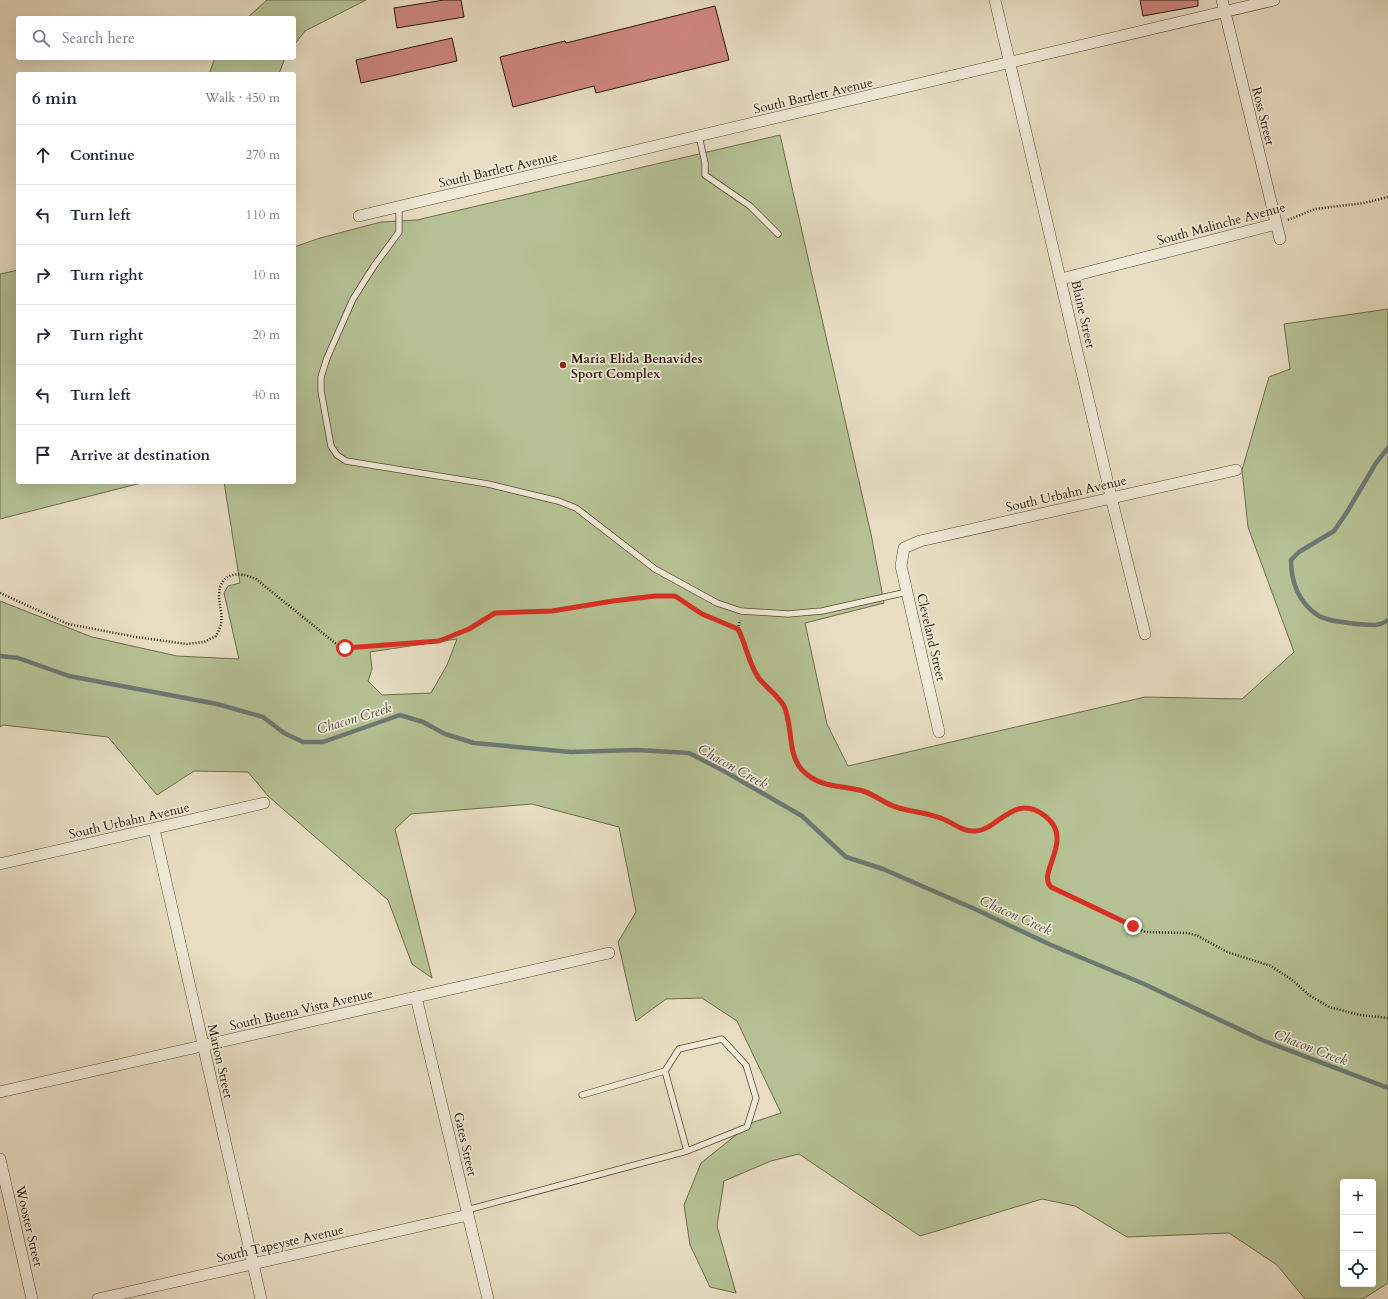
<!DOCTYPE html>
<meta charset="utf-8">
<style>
:root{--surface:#fff;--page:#f2f2f3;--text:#1f2937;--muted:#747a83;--line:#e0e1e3}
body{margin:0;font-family:Cardo,serif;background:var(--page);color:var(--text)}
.controls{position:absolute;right:12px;bottom:12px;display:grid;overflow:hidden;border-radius:4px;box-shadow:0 4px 16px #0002}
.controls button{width:36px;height:36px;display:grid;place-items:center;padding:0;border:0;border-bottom:1px solid var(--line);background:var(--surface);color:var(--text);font:20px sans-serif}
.stop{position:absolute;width:12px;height:12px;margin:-9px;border:3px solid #d93025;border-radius:50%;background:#fff}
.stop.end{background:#d93025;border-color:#fff;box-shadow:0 1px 4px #0008}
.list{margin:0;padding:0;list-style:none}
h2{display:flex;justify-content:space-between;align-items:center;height:52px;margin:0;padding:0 16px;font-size:17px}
h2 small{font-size:13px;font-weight:400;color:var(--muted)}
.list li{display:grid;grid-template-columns:26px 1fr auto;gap:12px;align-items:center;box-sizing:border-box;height:60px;padding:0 16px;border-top:1px solid var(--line)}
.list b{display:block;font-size:15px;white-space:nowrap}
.list em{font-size:13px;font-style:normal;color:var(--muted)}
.icon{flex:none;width:22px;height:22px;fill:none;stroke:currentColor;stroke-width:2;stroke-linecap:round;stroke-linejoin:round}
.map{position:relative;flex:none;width:1388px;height:1299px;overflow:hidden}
.search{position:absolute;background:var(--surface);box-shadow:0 4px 16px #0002;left:16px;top:16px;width:280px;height:44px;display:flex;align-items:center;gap:10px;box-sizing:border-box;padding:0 14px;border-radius:4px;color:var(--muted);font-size:15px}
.panel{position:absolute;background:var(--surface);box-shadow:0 4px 16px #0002;left:16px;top:72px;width:280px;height:412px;border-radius:4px}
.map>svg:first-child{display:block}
</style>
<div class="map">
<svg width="1388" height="1299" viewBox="0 0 1388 1299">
<rect width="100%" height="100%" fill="#e8ddc3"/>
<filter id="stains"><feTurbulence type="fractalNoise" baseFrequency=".005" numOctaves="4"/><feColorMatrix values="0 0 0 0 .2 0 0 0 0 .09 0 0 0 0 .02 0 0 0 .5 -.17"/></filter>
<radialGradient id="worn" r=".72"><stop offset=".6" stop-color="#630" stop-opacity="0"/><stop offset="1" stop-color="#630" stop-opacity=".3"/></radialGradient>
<g fill="#b5c194" stroke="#6e6c4c" fill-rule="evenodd">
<polygon points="267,0 366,0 305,31 294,45 294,18 247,18"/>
<polygon points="215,58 285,58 279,74 209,74"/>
<path d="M 780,135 L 871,534 L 884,603 L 805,623 L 827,724 L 848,766 L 1145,697 L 1242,699 L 1294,652 L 1248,527 L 1242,470 L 1269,377 L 1290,369 L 1284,324 L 1388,309 L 1388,1283 L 1363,1299 L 1305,1299 L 1277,1265 L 1229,1233 L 1127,1237 L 1075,1206 L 1042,1199 L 920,1236 L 799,1154 L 771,1161 L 724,1181 L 717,1226 L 736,1293 L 710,1287 L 690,1245 L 684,1205 L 701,1163 L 751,1123 L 781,1113 L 737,1021 L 702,998 L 666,999 L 636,1021 L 618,942 L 636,912 L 619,827 L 532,804 L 411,814 L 395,829 L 432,978 L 412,964 L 388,900 L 268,796 L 248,772 L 194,771 L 157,795 L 108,737 L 3,725 L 0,727 L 0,601 L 92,637 L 177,656 L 239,659 L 224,593 L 228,586 L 240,583 L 224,482 L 294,482 L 294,247 L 320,238 L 381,222 L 417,220 ZM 457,639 L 447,665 L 431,693 L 382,695 L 368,681 L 372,669 L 370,652 ZM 1343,1182 L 1373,1182 L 1373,1284 L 1343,1284 Z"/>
<polygon points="18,270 18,482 145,482 0,519 0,274"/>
</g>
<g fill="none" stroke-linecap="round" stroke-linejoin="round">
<g stroke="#6b7873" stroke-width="4.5">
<path d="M 1388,448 L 1376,463 L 1347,512 L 1334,531 L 1299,552 L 1291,560 C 1291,582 1299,604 1319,616 C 1327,621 1349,623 1358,624 C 1369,625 1380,627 1388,620"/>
<polyline points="0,656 18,658 69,676 217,704 263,717 284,733 303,742 323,742 400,715 423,722 445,734 474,743 571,752 637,750 689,753 724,771 802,816 846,857 883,869 977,910 1051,945 1144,984 1262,1040 1388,1088"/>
</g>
</g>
<g fill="#ce877f" stroke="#271605">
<polygon points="444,0 461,0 464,17 397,28 394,8"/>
<polygon points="1140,0 1198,0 1198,6 1143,16"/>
<polygon points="715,6 729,60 596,93 594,86 513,107 500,57 565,41 566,43"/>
<polygon points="452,38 457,61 361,83 356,60"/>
</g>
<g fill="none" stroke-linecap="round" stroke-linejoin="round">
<defs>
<g id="lane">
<polyline points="699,136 705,163 705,175 750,206 778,234"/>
<polyline points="399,207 399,232 374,266 353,299 327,358 321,377 321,391 331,446 337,455 346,461 488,484 558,501 576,508 655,569 717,603 741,611 788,614 822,611 907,592"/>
<polyline points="582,1095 665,1071"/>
<polyline points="467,1210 687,1151 747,1127 756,1098 746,1065 722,1039 679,1049 665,1071 687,1151"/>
</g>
<g id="street">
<polyline points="995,0 1111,497 1145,634"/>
<polyline points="1222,0 1280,239"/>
<polyline points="359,216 1274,0"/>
<polyline points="1061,279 1276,224"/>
<polyline points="939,732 901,566 904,548 920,541 1236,470"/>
<polyline points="154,829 261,1299"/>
<polyline points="0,864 264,803"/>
<polyline points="416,997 488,1299"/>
<polyline points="0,1092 609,953"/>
<polyline points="0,1159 32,1299"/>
<polyline points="98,1299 468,1215"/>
</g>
</defs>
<use href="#lane" stroke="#574834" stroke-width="7"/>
<use href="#street" stroke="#574834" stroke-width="12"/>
<g stroke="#271605" stroke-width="2.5" stroke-dasharray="1 2" stroke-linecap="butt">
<polyline points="1288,220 1315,209 1364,203 1388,197"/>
<path d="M 0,593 L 68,624 L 136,637 L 187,644 L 204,642 L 216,636 C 218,632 220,628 221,624 C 223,614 219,605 219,595 C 220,572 239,571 256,579 L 335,643 L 345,648 L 439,641 L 469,629 L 495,613 L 551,611 L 613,601 L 655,596 L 675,596 L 702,614 L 738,629 C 746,644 748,662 758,677 C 765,687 778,695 784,706 C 786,710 786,717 787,721 C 792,742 793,764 811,778 C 825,789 847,787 863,791 C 876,795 886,805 899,808 C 907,810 915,810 923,813 C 929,815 937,816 943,819 C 955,824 966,834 979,831 C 1002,825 1016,794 1045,816 C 1076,840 1036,873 1051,887 L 1145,932 L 1188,933 L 1198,936 L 1227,952 L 1271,966 L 1292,980 L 1309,995 L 1329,1007 L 1360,1015 L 1388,1018"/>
<polyline points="738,629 740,620"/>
</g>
<use href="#lane" stroke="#f0e9d8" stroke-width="5.5"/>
<use href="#street" stroke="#f0e9d8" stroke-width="11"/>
</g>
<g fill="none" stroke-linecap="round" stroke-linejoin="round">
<path stroke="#d93025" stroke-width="5" d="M 345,648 L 439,641 L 469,629 L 495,613 L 552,611 L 613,601 L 655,596 L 675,596 L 702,614 L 738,629 C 746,644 748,662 758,677 C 765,687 778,695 784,706 C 793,725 787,754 802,770 C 819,788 841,785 863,791 C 876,795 886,805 899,808 C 913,812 929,813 943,819 C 955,824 963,832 976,831 C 998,830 1014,792 1045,816 C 1076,839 1036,873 1051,887 L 1133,926"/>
</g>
<circle fill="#8f2418" stroke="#f0e9d8" stroke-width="1.5" cx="563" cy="365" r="4"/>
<g text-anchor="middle" stroke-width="3.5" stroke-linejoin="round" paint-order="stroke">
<g font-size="13" fill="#271605" stroke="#f0e9d8">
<text transform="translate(813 95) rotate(-13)" y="5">South Bartlett Avenue</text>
<text transform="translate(1264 116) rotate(76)" y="5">Ross Street</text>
<text transform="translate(498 169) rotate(-13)" y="5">South Bartlett Avenue</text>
<text transform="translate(1221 223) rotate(-15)" y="5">South Malinche Avenue</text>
<text transform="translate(1084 314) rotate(77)" y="5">Blaine Street</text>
<text transform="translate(1066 493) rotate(-13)" y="5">South Urbahn Avenue</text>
<text transform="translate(932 637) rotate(77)" y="5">Cleveland Street</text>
<text transform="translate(129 820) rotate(-13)" y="5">South Urbahn Avenue</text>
<text transform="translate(301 1009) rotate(-13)" y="5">South Buena Vista Avenue</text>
<text transform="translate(221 1061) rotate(77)" y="5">Marion Street</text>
<text transform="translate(466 1144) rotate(77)" y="5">Gates Street</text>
<text transform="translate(30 1226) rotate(77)" y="5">Wooster Street</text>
<text transform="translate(280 1243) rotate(-13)" y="5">South Tapeyste Avenue</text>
</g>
<g font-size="13" font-weight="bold" fill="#271605" stroke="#f0e9d8" text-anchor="start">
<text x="571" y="363">Maria Elida Benavides<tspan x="571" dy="15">Sport Complex</tspan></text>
</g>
<g font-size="14" font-style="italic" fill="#4f4f45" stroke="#f0e9d8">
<text transform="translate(354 718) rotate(-17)" y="5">Chacon Creek</text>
<text transform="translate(733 766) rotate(29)" y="5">Chacon Creek</text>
<text transform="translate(1016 915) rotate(24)" y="5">Chacon Creek</text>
<text transform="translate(1311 1047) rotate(21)" y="5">Chacon Creek</text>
</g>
</g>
<rect width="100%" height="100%" filter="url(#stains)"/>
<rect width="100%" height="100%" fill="url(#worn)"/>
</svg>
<div class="controls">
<button>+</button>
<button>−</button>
<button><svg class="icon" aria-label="locate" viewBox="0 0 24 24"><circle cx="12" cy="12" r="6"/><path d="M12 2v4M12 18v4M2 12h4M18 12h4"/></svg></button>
</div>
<div class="stop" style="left:345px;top:648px"></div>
<div class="stop end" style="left:1133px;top:926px"></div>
<div class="search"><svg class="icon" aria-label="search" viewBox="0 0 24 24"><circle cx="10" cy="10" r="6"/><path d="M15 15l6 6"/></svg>Search here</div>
<section class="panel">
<h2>6 min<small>Walk · 450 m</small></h2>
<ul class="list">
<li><svg class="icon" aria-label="ahead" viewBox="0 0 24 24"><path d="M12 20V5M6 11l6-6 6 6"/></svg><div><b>Continue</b></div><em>270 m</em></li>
<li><svg class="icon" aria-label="left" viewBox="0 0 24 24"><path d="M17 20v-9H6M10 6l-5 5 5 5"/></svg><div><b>Turn left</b></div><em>110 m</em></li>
<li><svg class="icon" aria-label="right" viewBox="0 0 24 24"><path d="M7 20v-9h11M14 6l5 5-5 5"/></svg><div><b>Turn right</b></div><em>10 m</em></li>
<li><svg class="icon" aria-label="right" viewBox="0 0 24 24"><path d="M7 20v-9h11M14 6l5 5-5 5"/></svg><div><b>Turn right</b></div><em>20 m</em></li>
<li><svg class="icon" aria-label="left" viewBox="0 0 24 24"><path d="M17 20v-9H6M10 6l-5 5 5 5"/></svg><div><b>Turn left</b></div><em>40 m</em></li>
<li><svg class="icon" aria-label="arrive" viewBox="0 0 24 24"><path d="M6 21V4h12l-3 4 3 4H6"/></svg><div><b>Arrive at destination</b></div></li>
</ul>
</section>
</div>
